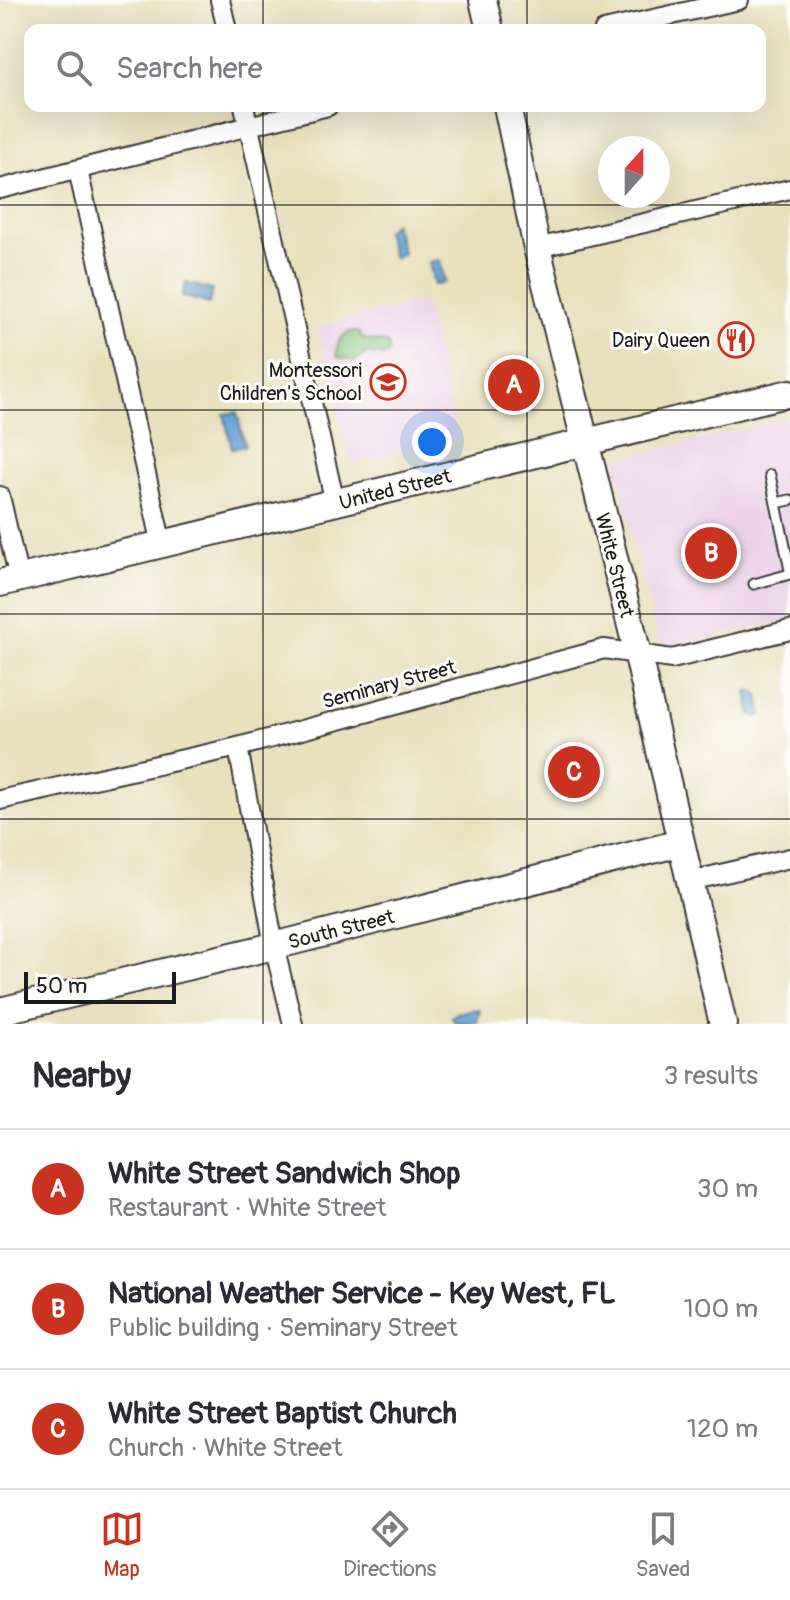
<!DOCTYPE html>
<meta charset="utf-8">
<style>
:root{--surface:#fff;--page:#f2f2f3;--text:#2b2b33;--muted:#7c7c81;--line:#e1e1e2;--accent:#c8321e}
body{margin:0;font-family:Pangolin,sans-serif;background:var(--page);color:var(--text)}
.compass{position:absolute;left:598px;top:136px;width:72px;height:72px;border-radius:50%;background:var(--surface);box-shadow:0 8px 32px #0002;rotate:21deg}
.scale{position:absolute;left:24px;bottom:20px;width:152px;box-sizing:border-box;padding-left:8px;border:4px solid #1c1c1c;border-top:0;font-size:22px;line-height:28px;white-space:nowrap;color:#1c1c1c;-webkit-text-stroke:6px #fdfcf7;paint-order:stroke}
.you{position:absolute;left:432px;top:442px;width:28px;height:28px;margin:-20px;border:6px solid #fff;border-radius:50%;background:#1a73e8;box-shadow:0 0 0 12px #1a73e833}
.badge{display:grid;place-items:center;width:52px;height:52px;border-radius:50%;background:var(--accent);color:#fff;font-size:26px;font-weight:700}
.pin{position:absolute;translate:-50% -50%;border:4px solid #fff;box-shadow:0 2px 8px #0006}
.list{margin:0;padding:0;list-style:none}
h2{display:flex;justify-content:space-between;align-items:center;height:104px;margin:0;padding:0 32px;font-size:34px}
h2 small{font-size:26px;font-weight:400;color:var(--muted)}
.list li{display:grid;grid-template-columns:52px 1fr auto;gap:24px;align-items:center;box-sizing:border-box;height:120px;padding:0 32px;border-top:2px solid var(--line)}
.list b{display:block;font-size:30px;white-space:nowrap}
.list p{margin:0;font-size:26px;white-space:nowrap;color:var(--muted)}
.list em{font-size:26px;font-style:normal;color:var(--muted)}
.icon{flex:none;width:44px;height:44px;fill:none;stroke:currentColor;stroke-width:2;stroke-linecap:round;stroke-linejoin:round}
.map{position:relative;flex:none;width:790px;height:1024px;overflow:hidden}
.search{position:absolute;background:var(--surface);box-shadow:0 8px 32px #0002;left:24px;right:24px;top:24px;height:88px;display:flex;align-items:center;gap:20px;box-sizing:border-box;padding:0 28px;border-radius:16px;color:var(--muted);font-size:30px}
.sheet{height:464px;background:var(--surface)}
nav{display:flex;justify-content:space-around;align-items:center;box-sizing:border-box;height:112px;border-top:2px solid var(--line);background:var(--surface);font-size:22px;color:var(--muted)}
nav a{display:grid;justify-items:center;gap:4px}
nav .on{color:var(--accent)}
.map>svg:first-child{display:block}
</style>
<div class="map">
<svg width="790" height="1024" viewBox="0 0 790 1024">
<rect width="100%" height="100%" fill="#fdfcf7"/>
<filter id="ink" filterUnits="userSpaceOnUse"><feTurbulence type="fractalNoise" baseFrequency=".0125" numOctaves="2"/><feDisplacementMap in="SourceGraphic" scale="16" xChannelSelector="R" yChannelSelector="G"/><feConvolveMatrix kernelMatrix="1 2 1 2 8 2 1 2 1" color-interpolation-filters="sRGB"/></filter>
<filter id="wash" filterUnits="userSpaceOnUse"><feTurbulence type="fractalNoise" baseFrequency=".006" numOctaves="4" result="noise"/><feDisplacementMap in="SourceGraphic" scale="32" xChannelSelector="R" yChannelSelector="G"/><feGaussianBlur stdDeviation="1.8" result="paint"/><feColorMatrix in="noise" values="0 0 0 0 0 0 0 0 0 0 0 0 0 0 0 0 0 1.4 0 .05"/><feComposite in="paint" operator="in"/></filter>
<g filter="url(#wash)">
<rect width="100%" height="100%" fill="#e9e0bd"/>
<g fill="#ecd1ea">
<polygon points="424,301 459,438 352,464 317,327"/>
<polygon points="790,418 790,619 661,650 614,460"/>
</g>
<path fill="#84c57d" stroke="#50704c" stroke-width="2" d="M 350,332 L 358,332 L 363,339 L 386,343 L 389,346 L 389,353 L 385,356 L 368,353 L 354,361 L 337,357 C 335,345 340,336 350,332 Z"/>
<g fill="#63a1d4" stroke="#405e78" stroke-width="2">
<polygon points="394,223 403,253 395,258 393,257 385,232"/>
<polygon points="440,260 445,282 434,285 429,262"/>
<polygon points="186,283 212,290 209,304 182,296"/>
<polygon points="237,412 245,446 232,449 224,414"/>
<polygon points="754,691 759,695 762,715 759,717 751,714 747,692"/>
<polygon points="476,1009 480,1010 477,1022 470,1024 455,1022 452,1017 457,1013"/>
</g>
</g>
<g filter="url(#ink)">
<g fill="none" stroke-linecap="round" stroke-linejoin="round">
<defs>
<g id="lane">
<polyline points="770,475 790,570"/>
<polyline points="776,503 790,500"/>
<polyline points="754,584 790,574"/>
</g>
<g id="street">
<polyline points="220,0 227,30"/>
<polyline points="604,30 739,0"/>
<polyline points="244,106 335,503"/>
<polyline points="78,170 162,545"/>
<polyline points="0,189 328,106"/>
<polyline points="537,248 790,189"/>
<polyline points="0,496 19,579"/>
<polyline points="238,747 274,946 293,1024"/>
<polyline points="0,800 238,747 604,649 672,659 790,630"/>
<polyline points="690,881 790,858"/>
</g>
<g id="secondary">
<polyline points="483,0 490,30"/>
<polyline points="507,106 537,248 633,634 723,1024"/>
<polyline points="0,583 790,393"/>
<polyline points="0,1011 274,946 680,843"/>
</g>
</defs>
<use href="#lane" stroke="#3b3934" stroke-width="13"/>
<use href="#street" stroke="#3b3934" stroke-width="22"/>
<use href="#secondary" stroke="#3b3934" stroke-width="30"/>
<use href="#lane" stroke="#fff" stroke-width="9"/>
<use href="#street" stroke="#fff" stroke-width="18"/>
<use href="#secondary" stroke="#fff" stroke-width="26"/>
</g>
</g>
<path fill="none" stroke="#1c1c1c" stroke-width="2" stroke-opacity="0.55" d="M 263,0 L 263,30M 527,0 L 527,30M 263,106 L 263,1024M 527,106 L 527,1024M 0,205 L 790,205M 0,410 L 790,410M 0,614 L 790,614M 0,819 L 790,819"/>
<defs>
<symbol id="restaurant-ring" viewBox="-11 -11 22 22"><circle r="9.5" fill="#fdfcf7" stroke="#c8321e" stroke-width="1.5"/><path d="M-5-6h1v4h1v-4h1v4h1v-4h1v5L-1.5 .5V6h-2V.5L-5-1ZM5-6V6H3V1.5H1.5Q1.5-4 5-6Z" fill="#c8321e"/></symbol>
<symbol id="school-ring" viewBox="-11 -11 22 22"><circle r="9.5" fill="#fdfcf7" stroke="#c8321e" stroke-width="1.5"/><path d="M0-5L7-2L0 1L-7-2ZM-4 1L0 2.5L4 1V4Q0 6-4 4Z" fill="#c8321e"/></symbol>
</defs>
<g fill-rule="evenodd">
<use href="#restaurant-ring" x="716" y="320" width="40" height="40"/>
<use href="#school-ring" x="368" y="362" width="40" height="40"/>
</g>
<g text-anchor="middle" stroke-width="6" stroke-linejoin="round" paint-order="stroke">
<g font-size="20" fill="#1c1c1c" stroke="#fdfcf7" text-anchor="end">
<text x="710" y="347">Dairy Queen</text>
<text x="362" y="377">Montessori<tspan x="362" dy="23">Children's School</tspan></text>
</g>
<g font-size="20" fill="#1c1c1c" stroke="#fdfcf7">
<text transform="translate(395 489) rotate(-14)" y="7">United Street</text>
<text transform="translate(615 565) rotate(76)" y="7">White Street</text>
<text transform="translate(389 684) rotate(-15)" y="7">Seminary Street</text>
<text transform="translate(341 929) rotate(-14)" y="7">South Street</text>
</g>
</g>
</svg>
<svg class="compass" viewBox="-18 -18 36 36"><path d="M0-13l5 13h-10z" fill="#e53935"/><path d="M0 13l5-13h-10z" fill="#7c7c81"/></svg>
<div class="scale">50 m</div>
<div class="you"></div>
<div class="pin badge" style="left:514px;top:385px">A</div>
<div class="pin badge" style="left:711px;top:553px">B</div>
<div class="pin badge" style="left:574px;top:772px">C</div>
<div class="search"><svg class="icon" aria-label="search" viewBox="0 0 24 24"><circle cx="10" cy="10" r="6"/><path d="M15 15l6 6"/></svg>Search here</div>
</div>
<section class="sheet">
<h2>Nearby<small>3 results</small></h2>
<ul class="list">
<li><span class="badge">A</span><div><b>White Street Sandwich Shop</b><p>Restaurant · White Street</p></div><em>30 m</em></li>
<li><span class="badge">B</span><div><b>National Weather Service - Key West, FL</b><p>Public building · Seminary Street</p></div><em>100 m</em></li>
<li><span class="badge">C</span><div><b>White Street Baptist Church</b><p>Church · White Street</p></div><em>120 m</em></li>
</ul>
</section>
<nav>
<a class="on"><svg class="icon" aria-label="map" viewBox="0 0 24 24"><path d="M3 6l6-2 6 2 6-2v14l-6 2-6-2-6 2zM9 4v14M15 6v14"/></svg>Map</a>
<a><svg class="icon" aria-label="directions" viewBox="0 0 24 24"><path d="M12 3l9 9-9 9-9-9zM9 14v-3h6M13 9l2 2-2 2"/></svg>Directions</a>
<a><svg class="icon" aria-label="saved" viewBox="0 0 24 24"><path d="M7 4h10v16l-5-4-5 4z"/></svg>Saved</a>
</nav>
